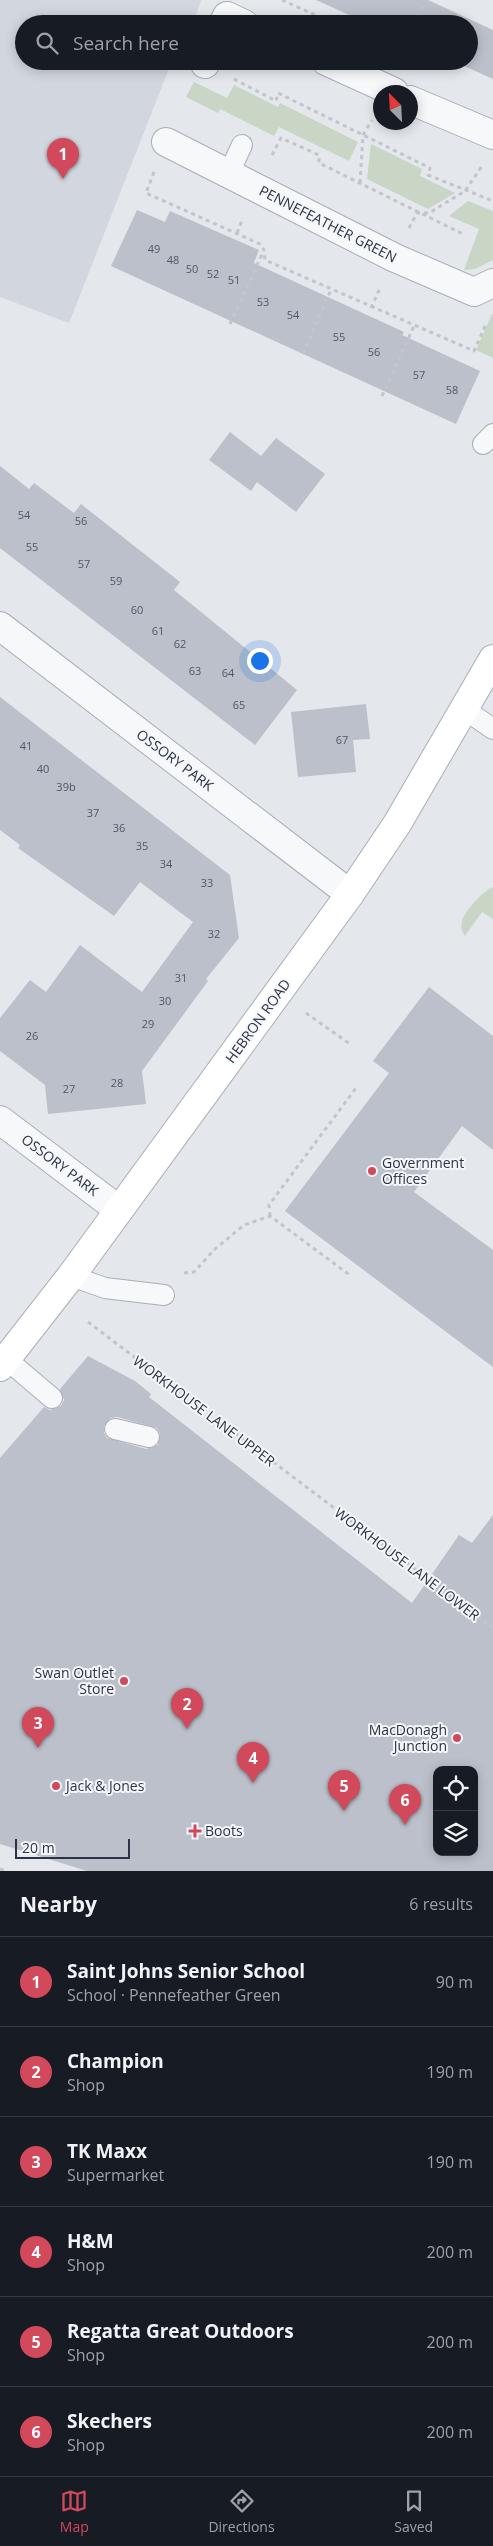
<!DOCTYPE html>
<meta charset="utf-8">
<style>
:root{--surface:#171b24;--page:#242831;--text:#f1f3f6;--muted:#9ea1a6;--line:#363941;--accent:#d1495b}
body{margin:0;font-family:"Open Sans",sans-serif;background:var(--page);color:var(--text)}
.controls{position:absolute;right:15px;bottom:15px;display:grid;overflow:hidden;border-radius:10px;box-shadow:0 2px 12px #0003}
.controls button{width:45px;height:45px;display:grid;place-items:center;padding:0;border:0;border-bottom:1px solid var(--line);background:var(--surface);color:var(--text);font:25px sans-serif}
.compass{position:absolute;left:373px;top:85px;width:45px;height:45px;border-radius:50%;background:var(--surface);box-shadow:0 2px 12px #0003;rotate:336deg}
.scale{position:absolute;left:15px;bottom:12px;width:115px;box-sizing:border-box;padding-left:5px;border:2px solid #2b3445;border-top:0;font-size:14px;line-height:18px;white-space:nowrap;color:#2b3445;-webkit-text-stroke:4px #f4f6f9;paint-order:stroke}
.you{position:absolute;left:259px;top:660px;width:18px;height:18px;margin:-12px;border:4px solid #fff;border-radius:50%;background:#1a73e8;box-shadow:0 0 0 8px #1a73e833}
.badge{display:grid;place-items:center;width:32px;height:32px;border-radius:50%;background:var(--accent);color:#fff;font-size:16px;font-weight:700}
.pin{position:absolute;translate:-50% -41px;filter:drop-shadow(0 1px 2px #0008)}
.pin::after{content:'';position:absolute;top:26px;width:18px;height:15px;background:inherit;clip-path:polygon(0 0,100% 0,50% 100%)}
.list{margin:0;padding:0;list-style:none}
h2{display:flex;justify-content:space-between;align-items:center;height:65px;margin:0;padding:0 20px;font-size:21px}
h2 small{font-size:16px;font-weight:400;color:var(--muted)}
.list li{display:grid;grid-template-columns:32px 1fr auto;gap:15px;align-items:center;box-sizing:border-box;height:90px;padding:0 20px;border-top:1px solid var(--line)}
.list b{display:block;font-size:19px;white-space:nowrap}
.list p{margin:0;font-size:16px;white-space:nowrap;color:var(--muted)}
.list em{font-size:16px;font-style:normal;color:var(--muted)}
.icon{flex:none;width:28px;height:28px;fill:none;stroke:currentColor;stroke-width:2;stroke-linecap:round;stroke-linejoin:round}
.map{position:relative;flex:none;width:493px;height:1871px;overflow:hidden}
.search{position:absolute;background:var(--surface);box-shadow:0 2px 12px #0003;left:15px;right:15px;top:15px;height:55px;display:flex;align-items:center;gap:12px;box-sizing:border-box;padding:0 18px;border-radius:28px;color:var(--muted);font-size:19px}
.sheet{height:605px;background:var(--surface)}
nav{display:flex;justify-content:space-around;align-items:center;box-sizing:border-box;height:70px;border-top:1px solid var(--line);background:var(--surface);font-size:14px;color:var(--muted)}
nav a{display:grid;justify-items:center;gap:2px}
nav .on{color:var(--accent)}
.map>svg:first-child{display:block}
</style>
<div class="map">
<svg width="493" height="1871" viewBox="0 0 493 1871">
<rect width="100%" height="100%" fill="#e4e7ec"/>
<polygon fill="#d2d6de" points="0,0 201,0 193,24 24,24 24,61 172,61 69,323 0,297"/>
<g fill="#c9d6c5">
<polygon points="194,82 227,98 234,85 278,107 280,103 358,142 349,161 279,127 274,136 220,109 218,113 186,97"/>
<polygon points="371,144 422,169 420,176 455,193 428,209 367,179"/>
<polygon points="468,201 493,211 493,260 475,269 464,270 479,229 449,216"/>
<polygon points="492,314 493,314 493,358 476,350"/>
<path d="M 493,887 L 493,919 L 482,912 L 465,936 C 462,931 460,927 462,921 C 464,911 484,890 493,887 Z"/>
</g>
<g fill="#bbc0ca" fill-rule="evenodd">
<polygon points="316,0 428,0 493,30 493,79 453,61 469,61 469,24 369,24"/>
<polygon points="137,210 165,222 170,211 259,250 254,263 404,332 402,335 480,371 456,424 111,266"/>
<polygon points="230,432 261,456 276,438 325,474 296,512 257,482 251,491 209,460"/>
<polygon points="0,466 29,489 34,483 74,513 81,504 180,582 174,590 297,690 255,745 0,548"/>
<polygon points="0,697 230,875 239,938 206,979 208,981 142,1071 146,1104 48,1114 45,1085 0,1051 0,1018 30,980 46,992 80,945 142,992 193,922 140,882 114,916 18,848 20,845 0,830"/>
<polygon points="366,704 370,739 353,740 356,772 298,777 291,712"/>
<polygon points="429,987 493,1036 493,1150 462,1126 414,1192 493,1250 493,1367 285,1211 389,1073 373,1061"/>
<path d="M 88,1356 L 135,1381 L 151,1394 L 149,1397 L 412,1603 L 459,1535 L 472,1543 L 493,1515 L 493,1871 L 87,1871 L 0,1844 L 0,1458 L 44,1407 L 50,1410 L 61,1406 L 64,1400 L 60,1389 ZM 117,1417 L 157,1428 L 160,1434 L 158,1445 L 146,1449 L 107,1438 L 104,1433 L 104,1426 L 111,1418 ZM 437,1770 L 474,1770 L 474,1852 L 437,1852 Z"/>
</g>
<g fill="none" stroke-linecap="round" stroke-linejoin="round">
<defs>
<g id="lane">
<polyline points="229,173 242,145"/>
<polyline points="483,444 493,434"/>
<polyline points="464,709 493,729"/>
<polyline points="71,1276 105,1288 164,1295"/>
<polyline points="6,1359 52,1398"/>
<polyline points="115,1429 149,1437"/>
</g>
<g id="street">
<polyline points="223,24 227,16 244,24"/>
<polyline points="326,61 394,92"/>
<polyline points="205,64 206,61"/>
<polyline points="410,100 493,135"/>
<polyline points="166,142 395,258 474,292 493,283"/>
<polyline points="0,626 350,894"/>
<polyline points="0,1120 119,1210"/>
</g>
<polyline id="secondary" points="0,1367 71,1276 350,894 397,824 493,659"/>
</defs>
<use href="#lane" stroke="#a9aeb7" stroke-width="22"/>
<use href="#street" stroke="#a9aeb7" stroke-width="30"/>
<use href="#secondary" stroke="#a9aeb7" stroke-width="30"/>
<g stroke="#c2c5cb" stroke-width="3" stroke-dasharray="4 4" stroke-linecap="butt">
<polyline points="282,0 335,24"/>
<polyline points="415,24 426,0"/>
<polyline points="234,79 276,101 278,93 430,168 428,175 493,201"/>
<polyline points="272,155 281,138 319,155 319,163 465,235"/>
<polyline points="154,172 146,193 260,244 264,250 265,260 474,351 486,324"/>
<polyline points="360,183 363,135 372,120"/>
<polyline points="409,228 417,213 429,213 465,191 482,166"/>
<polyline points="237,233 243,218"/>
<polyline points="371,308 380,288"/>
<polyline points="230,324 263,252"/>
<polyline points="303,354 331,290"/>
<polyline points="382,396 414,326"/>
<polyline points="306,1013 350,1044"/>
<polyline points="270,1216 269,1205 356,1088"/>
<polyline points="184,1273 194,1272 215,1249 244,1225 270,1216 351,1276"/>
<polyline points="88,1322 493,1628"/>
<polyline points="0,1869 6,1871"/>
</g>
<use href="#lane" stroke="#f7f8fa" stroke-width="20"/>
<use href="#street" stroke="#f7f8fa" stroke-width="28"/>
<use href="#secondary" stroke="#fff" stroke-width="28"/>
</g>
<g fill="#d1495b" stroke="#f4f6f9" stroke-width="2">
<circle cx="372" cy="1171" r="5"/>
<circle cx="124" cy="1681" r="5"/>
<circle cx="457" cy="1738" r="5"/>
<circle cx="56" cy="1786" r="5"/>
<path d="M192.5 1823.5h5v5h5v5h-5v5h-5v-5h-5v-5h5z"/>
</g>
<g text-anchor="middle" stroke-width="4" stroke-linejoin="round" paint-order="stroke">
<g font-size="11" fill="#4f5766">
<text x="154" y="253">49</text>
<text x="173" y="264">48</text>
<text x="192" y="273">50</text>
<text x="213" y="278">52</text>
<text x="234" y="284">51</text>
<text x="263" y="306">53</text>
<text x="293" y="319">54</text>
<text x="339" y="341">55</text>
<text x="374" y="356">56</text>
<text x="419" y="379">57</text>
<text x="452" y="394">58</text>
<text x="24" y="519">54</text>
<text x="81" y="525">56</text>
<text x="32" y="551">55</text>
<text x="84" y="568">57</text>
<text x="116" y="585">59</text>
<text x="137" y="614">60</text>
<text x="158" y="635">61</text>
<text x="180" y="648">62</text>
<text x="195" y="675">63</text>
<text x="228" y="677">64</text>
<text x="239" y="709">65</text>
<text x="342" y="744">67</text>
<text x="26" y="750">41</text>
<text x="43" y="773">40</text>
<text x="66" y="791">39b</text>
<text x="93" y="817">37</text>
<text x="119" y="832">36</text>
<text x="142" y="850">35</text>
<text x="166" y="868">34</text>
<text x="207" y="887">33</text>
<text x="214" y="938">32</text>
<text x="181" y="982">31</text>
<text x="165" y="1005">30</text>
<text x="148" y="1028">29</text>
<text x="32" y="1040">26</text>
<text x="117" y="1087">28</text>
<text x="69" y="1093">27</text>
</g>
<g font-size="14" fill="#2b3445" stroke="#f4f6f9">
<text transform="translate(328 224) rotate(27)" y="5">PENNEFEATHER GREEN</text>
<text transform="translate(175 760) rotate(37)" y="5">OSSORY PARK</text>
<text transform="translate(258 1021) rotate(-54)" y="5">HEBRON ROAD</text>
<text transform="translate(60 1165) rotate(37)" y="5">OSSORY PARK</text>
<text transform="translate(204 1411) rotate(37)" y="5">WORKHOUSE LANE UPPER</text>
<text transform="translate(407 1564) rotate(37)" y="5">WORKHOUSE LANE LOWER</text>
</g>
<g font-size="14" fill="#2b3445" stroke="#f4f6f9" text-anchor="start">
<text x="382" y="1168">Government<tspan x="382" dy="16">Offices</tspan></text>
<text x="114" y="1678" text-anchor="end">Swan Outlet<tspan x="114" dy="16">Store</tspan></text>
<text x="447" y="1735" text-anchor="end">MacDonagh<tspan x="447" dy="16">Junction</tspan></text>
<text x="66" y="1791">Jack &amp; Jones</text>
<text x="205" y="1836">Boots</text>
</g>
</g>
</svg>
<div class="controls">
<button><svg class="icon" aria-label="locate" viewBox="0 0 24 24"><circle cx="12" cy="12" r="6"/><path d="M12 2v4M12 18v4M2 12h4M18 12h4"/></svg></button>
<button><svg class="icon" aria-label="layers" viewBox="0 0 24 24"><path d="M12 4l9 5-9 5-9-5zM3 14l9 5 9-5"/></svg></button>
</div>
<svg class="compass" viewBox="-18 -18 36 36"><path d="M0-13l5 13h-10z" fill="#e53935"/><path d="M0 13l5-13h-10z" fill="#9ea1a6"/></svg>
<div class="scale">20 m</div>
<div class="you"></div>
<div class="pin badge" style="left:63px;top:179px">1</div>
<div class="pin badge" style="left:187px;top:1729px">2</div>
<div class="pin badge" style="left:38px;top:1748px">3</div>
<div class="pin badge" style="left:253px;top:1783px">4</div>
<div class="pin badge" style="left:344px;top:1811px">5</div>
<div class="pin badge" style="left:405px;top:1825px">6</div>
<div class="search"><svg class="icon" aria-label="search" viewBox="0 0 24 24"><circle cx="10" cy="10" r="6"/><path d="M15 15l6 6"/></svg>Search here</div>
</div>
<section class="sheet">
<h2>Nearby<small>6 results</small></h2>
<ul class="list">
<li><span class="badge">1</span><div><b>Saint Johns Senior School</b><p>School · Pennefeather Green</p></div><em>90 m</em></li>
<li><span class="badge">2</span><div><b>Champion</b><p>Shop</p></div><em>190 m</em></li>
<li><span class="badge">3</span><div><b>TK Maxx</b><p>Supermarket</p></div><em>190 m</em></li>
<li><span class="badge">4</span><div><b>H&amp;M</b><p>Shop</p></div><em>200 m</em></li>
<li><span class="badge">5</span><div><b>Regatta Great Outdoors</b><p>Shop</p></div><em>200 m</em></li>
<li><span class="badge">6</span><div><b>Skechers</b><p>Shop</p></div><em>200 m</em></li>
</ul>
</section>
<nav>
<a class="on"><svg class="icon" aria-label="map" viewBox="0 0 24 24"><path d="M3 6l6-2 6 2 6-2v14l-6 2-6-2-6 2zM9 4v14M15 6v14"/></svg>Map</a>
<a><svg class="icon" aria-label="directions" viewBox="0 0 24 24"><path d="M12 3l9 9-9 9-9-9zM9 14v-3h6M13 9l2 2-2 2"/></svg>Directions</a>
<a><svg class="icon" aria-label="saved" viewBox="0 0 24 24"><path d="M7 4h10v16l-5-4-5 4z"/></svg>Saved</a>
</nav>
